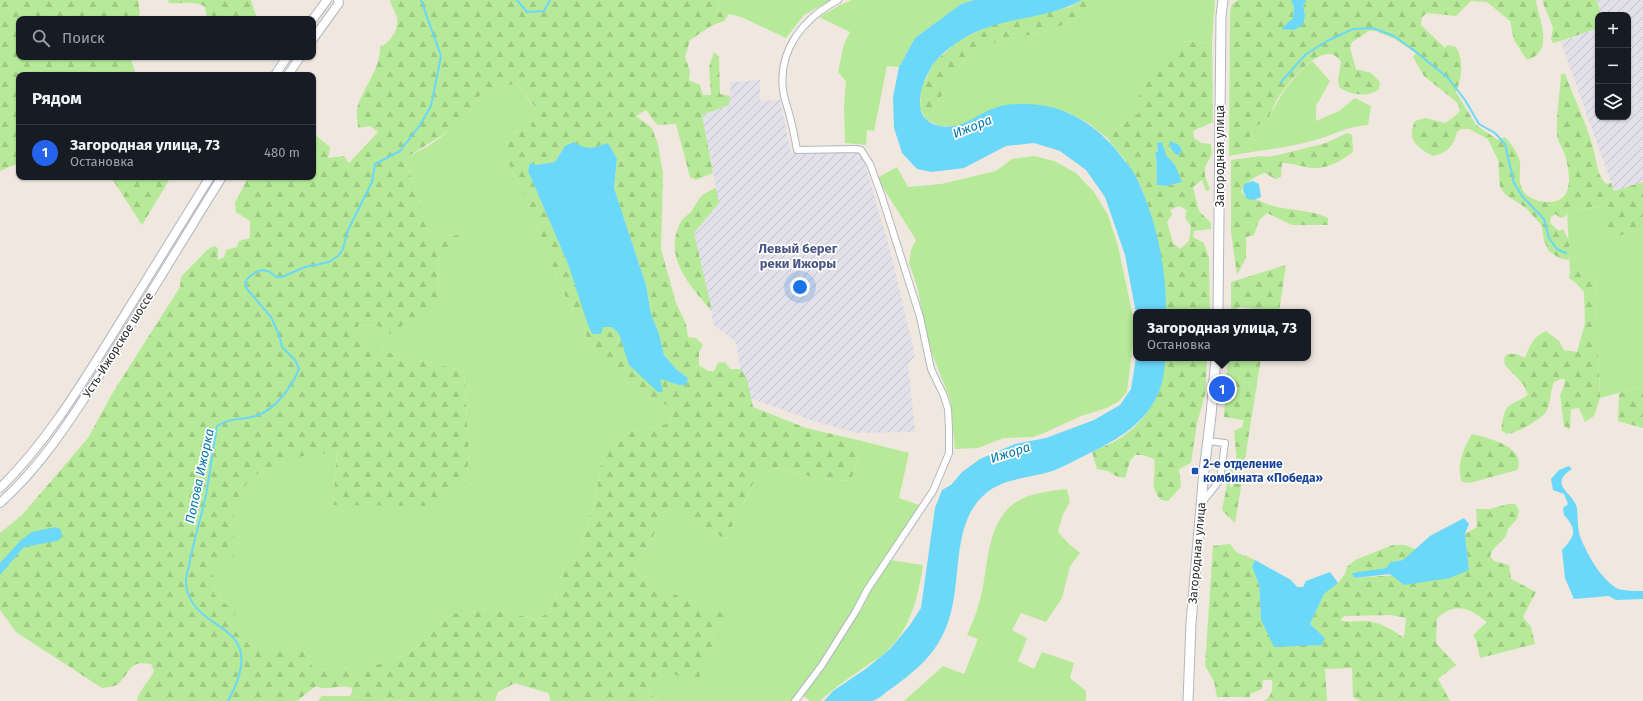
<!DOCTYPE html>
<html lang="ru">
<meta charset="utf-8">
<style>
:root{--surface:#171b24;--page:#20242c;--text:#f1f3f6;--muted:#9ea1a6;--line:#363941;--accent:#2563eb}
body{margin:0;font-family:"Fira Sans",sans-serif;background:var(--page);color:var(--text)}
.controls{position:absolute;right:12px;top:12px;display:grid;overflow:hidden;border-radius:8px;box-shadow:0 1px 3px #0004}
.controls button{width:36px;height:36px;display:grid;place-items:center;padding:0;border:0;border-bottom:1px solid var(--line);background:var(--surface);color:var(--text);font:20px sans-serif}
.you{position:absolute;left:800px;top:287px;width:14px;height:14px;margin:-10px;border:3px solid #fff;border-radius:50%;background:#1a73e8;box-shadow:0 0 0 6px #1a73e833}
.badge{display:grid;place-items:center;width:26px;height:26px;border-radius:50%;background:var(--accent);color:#fff;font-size:13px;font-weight:700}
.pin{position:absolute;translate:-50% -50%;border:2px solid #fff;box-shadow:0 1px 4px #0006}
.popup{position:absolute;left:1133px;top:309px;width:178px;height:52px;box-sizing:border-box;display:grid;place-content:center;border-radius:8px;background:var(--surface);filter:drop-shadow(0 1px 3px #0005);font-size:13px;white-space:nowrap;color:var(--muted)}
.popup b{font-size:15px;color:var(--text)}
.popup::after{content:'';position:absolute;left:50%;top:100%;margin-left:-8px;border:8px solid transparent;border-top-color:var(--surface)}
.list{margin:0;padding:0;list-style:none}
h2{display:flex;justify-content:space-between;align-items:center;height:52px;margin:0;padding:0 16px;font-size:17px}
h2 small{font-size:13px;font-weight:400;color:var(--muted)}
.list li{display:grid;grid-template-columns:26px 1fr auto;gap:12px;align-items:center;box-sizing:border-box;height:56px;padding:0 16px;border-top:1px solid var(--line)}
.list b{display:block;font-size:15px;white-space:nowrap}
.list p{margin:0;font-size:13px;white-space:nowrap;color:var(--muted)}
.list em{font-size:13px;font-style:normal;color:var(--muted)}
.icon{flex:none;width:22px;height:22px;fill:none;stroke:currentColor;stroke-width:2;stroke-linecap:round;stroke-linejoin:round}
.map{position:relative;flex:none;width:1643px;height:701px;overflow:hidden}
.search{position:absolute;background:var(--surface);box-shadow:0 1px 3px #0004;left:16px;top:16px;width:300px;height:44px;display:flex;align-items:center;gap:10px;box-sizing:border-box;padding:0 14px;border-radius:8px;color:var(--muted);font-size:15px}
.panel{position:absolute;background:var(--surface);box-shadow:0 1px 3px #0004;left:16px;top:72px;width:300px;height:108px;border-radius:8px}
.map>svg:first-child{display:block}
</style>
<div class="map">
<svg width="1643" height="701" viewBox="0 0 1643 701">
<defs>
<pattern id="industrial-furrows" width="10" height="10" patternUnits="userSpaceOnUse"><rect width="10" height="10" fill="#e2e0e8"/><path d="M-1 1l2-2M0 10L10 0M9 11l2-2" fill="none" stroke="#c2c0c7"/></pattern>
<pattern id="forest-firs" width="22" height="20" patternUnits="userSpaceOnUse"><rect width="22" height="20" fill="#b6ea98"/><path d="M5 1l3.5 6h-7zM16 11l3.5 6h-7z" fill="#9dc983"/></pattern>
</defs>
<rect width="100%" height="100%" fill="#f0e8df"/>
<g fill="url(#industrial-furrows)">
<polygon points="1597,0 1643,0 1643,182 1614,191 1561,42 1598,28 1598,117 1628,117 1628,15 1601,15"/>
<polygon points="760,80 760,101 780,100 791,153 854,150 862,154 891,254 915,356 908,364 915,432 856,433 811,420 745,396 736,342 714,325 694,233 719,203 702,115 729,105 731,82"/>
</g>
<g fill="#b6ea98">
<polygon points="720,0 831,0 804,15 786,38 741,17 717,11"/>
<polygon points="852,0 974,0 961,4 915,38 899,67 887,66 874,131 867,130 866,145 845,143 844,105 846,81 838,72 844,44 850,32 819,17 840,5"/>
<path d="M 1108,0 L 1215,0 L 1212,43 L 1182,41 L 1166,53 L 1136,88 L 1142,91 L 1140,113 L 1118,127 L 1107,138 L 1088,123 L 1065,111 L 1000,106 L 960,126 L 940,126 L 926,120 C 941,102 947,78 964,61 C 986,39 1020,39 1049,30 C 1070,23 1089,12 1108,0 Z"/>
<path d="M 1312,61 L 1330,81 L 1316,106 L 1316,121 L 1339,111 L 1355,98 L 1371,106 L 1368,125 C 1348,126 1334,135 1315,140 C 1294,146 1273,149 1251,152 L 1249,141 L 1253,126 L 1266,123 C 1278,99 1291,77 1312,61 Z"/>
<path d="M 516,83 L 536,109 L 533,130 L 511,132 L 498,141 L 528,204 L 562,290 L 584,332 L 606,367 L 652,399 L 673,408 L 671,423 L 627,433 L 601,464 L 596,496 L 582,543 L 563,568 L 551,611 L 536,620 C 522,616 508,611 493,610 C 479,610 466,614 452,613 C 437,625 426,642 409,652 C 382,670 346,668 314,670 L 307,655 L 298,646 L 282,648 L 253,648 L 227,623 L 235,613 L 214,594 L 215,580 L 206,559 L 233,558 L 234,505 L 250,478 L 288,457 L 337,452 L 333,505 L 466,484 L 469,453 L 464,371 L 386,352 L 358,335 L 358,325 L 378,326 L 438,299 L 439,253 L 462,235 L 429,237 L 417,192 L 404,159 L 430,145 L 449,131 L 468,114 L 479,96 Z"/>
<polygon points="1034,156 1054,161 1076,173 1094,192 1108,215 1118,246 1132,312 1134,335 1127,392 1119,401 1107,408 1081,416 1044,433 1033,437 1004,438 978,448 955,449 950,399 929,346 917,286 909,263 911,250 916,240 877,178 897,167 908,187 941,184 996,171 1012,159"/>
<polygon points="1600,207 1613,238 1643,228 1643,386 1600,398 1595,275 1570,270 1567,212"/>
<path d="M 862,441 L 909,453 L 899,498 L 919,505 L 889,560 L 923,565 C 918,596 912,625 889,649 C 884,655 876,659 869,664 C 852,676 835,687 820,701 L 810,701 L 801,694 L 797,701 L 663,701 L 647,694 L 661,668 L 714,643 L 726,615 L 678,596 L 634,571 L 668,508 L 726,539 L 757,475 L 775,468 L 822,479 L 851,481 Z"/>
<path d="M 1067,489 L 1070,502 L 1063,514 L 1058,532 L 1069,544 L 1080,553 L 1070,566 L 1062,598 L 1046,622 L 1021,613 L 1012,630 L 1027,638 L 1018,661 L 1034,669 L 1042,652 L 1074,663 L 1070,678 L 1086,691 L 1086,701 L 904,701 L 943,666 L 964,674 L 978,639 L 967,635 C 972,624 977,612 980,600 C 989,568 985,523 1016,502 C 1029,493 1051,491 1067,489 Z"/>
<polygon points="322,696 350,696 405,701 318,701"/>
</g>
<g fill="url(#forest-firs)" fill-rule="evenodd">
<polygon points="0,0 138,0 140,13 138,19 19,19 19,57 130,57 136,75 19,75 19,163 0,171"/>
<path d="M 169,0 L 251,0 L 257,19 L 207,19 L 205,7 C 196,0 180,4 168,3 Z"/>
<path d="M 390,0 L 720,0 L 717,11 L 729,14 L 724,21 L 711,26 L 690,40 L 685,57 L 690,71 L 689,80 L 700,85 L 703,95 L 711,95 L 709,67 L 714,52 L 719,57 L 720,94 L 730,96 L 729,105 L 702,115 L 713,173 L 696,180 L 690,177 L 676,124 L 657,125 L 646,110 L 636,116 L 652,128 L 658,144 L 663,174 L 661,249 L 676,303 L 686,324 L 688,337 L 696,338 L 703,345 L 699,352 L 699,365 L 708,371 L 714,371 L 718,363 L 725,362 L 730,369 L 741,369 L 747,379 L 753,407 L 806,428 L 862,441 L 851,481 L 822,479 L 775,468 L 757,475 L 726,539 L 668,508 L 634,571 L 678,596 L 727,615 L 696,684 L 661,668 L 647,694 L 663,701 L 551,701 L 548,693 L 515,683 L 498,692 L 495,701 L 405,701 L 350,696 L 352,692 L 352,688 C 340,683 328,692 316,686 L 297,701 L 137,701 C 140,688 149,682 154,671 L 151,664 C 130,661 132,669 120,682 C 116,687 109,687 102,688 L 16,632 L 0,610 L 0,533 L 22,515 L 88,438 L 112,394 L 180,287 L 181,277 L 207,250 L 214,246 L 218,248 L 218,260 L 224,257 L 226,250 L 237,247 L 239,241 L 250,238 L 250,221 L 236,212 L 235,203 L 248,177 L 313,177 L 313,133 L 330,147 L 328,158 L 344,156 L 349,163 L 378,132 L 370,126 L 358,128 C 358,122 356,114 357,109 C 363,87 381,69 380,47 C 390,42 399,31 397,18 C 396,12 391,6 390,0 ZM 516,83 L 536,108 L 525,114 L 533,130 L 511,132 L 498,141 L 528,204 L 562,290 L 584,332 L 606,367 L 652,399 L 673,408 L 671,423 L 627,433 L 614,443 L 601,464 L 596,496 L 582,543 L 563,568 L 551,611 L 536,620 C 522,616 508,611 493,610 C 479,610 466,614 452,613 C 437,625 425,643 408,653 C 381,669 346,668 314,670 L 307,655 L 298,646 L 282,648 L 253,648 L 227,623 L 236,613 L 214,594 L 215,580 L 206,559 L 234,559 L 234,505 L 250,478 L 287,458 L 337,452 L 333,505 L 436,506 L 466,484 L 469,453 L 464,371 L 386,352 L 358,335 L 358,325 L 378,326 L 391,334 L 438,299 L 439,253 L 465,249 L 462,235 L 429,237 L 417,192 L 404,159 L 449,131 L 468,114 L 479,96 ZM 608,143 L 617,159 L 614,188 L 646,285 L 651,314 L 659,334 L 664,355 L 677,370 L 688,378 L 686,385 L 679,385 L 659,378 L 624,348 L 619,334 L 612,327 L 603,327 L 592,334 L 568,264 L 528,171 L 530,163 L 536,165 L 555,162 L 565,146 L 590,149 Z"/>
<path d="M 1082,0 L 1108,0 C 1089,12 1070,23 1049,30 C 1020,39 986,39 964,61 C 947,78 941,102 926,120 L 920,108 L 921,89 L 934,62 L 960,40 L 993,24 L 1070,7 Z"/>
<path d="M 1238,0 L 1291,0 L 1294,7 L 1293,19 L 1282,28 L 1294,30 L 1305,15 L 1303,5 L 1307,0 L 1536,0 C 1539,21 1555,51 1527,60 L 1514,40 L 1510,21 L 1487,2 L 1471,1 L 1456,16 L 1427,13 L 1422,17 L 1421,25 L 1445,48 L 1447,45 L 1456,47 C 1464,61 1462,77 1456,92 L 1476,125 L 1498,140 L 1505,137 C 1511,144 1519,153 1520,163 C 1521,174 1517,182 1524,192 C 1528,198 1539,202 1546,202 C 1574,204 1571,175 1565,155 C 1563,148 1558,142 1557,135 C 1556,115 1560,95 1561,74 L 1565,74 C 1574,98 1585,120 1592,144 C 1597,159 1595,172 1606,184 L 1611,183 L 1614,191 L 1643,182 L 1643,228 L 1613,238 L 1599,207 L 1567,212 L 1565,217 L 1561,218 L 1555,214 L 1551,217 L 1550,223 L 1559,231 L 1563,229 L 1569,241 L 1569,260 L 1559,258 L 1549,251 L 1544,241 L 1542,226 L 1526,208 L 1506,195 L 1500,187 L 1498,160 L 1488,139 L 1469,129 L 1461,129 L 1457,132 C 1454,146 1447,153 1433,156 C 1417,147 1406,140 1415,121 L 1425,118 L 1445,123 L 1454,117 L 1460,111 L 1458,103 L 1424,76 L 1413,57 L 1416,53 L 1395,39 L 1376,31 L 1369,31 L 1352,42 L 1350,48 L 1356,69 L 1371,73 L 1380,82 L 1379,89 C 1368,98 1350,95 1339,87 L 1338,80 L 1341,62 C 1326,36 1290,80 1280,95 C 1274,103 1271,114 1266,123 L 1253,126 L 1249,141 L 1251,152 L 1229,156 L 1230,11 L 1232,4 Z"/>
<polygon points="1543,0 1597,0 1601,15 1598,15 1598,28 1561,41 1553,43 1551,39 1553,29 1552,25 1543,3"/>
<path d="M 1182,41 L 1212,43 L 1213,122 L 1193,131 L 1194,138 L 1201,143 L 1211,144 L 1212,154 L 1205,167 L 1205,176 L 1210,190 L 1206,191 L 1202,180 L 1193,187 L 1199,211 L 1211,223 L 1211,229 L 1194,231 L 1193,237 L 1204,243 L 1209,258 L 1210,312 L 1166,312 C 1166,273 1154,209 1135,175 C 1128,162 1116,150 1107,138 L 1118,127 L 1139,113 L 1133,104 L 1142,91 L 1136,88 L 1166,53 ZM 1169,145 L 1179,145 L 1182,150 L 1175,154 ZM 1162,149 C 1169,161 1177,167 1182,182 L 1166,186 L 1157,185 C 1156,174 1158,165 1155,154 L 1158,150 ZM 1179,206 L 1187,210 L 1185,218 L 1191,226 L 1189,241 L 1180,249 L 1173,243 L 1167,222 L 1172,215 L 1170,210 Z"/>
<path d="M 1347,133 L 1352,135 L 1353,152 C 1343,160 1327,169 1313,168 C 1302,167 1293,163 1282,163 L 1281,177 L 1275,179 L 1265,173 C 1255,175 1248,182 1241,191 L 1246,197 C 1257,198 1260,202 1270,205 C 1289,211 1310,209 1328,218 L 1328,225 L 1292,225 L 1267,213 L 1259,220 L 1254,235 L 1246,237 L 1246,258 L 1237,275 L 1231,233 L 1231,160 L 1261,156 L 1270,157 L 1326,143 Z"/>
<polygon points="111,177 171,177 142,225"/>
<path d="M 716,188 L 719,203 L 694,233 L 712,311 C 690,286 661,256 682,220 C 684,217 688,215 691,212 C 700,198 699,195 716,188 Z"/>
<polygon points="1286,265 1279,312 1240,307 1231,312 1231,282"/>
<path d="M 1570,270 L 1595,275 L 1600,398 L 1594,416 L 1585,422 L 1579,408 L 1571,409 L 1570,430 L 1564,426 L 1560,395 L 1564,386 L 1565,379 L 1561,379 L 1554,382 C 1550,391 1551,403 1546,412 C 1540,420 1516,434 1506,434 L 1501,430 C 1506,400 1507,409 1528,395 L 1523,384 L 1505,365 L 1504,359 L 1507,354 L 1517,354 L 1525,358 C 1530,345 1533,337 1546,331 L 1559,341 L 1564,350 L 1577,352 L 1585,323 L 1584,292 L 1576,283 L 1569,278 Z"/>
<path d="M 1165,358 L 1207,358 L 1205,395 L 1197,423 L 1191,463 L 1179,469 L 1181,487 L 1168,501 L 1161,500 C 1148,485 1157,476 1154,459 L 1143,455 L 1135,455 L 1130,461 L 1125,478 L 1116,476 L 1108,471 L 1097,469 L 1092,452 C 1102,447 1113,443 1122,437 C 1149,418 1165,390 1165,358 Z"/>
<polygon points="1228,358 1261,358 1244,465 1237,464 1234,431 1242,427 1244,420 1224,417"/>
<polygon points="1643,386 1643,428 1618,421 1619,393"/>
<path d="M 1472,434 C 1489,438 1527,447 1517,470 L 1470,483 L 1462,482 C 1456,466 1463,449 1472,434 Z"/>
<polygon points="1231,464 1234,476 1230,484 1231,488 1238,476 1242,481 1235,523 1222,510"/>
<path d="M 1508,504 L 1515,504 L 1519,510 L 1517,519 L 1508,529 L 1506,536 L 1492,551 L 1490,556 L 1494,561 L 1509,565 L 1511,579 L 1536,592 L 1523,617 L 1531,627 L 1535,644 L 1480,658 L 1476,640 L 1473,635 L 1487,622 C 1470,608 1454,601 1437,619 L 1436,643 L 1456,665 L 1438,679 L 1450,701 L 1360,701 L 1353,697 L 1352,668 L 1325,669 L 1327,701 L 1264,701 C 1272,696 1273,689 1272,680 L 1263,680 L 1262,689 L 1250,694 L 1250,697 L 1217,697 L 1214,681 L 1205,666 L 1213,546 L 1230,544 L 1236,552 L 1255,560 L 1252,567 L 1259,584 L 1261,620 L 1325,638 L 1310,624 L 1324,594 L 1338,583 L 1345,574 L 1347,567 L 1355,560 L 1393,545 L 1405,545 L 1417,550 L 1403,560 L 1391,562 L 1386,568 L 1353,573 L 1354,578 L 1469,570 L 1465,534 L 1477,527 L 1476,509 L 1490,509 ZM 1391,615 L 1406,618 L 1404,638 C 1391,629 1380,621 1363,621 C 1354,621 1349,623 1340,620 L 1344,616 Z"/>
</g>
<g fill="#6bd7f9">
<path d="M 974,0 L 1082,0 C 1044,21 999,16 961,40 C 952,46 941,54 935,62 C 931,65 930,71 927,75 C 918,94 913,122 941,126 C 965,130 979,111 1001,106 C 1008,104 1018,104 1025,104 C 1065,104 1097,125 1121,156 C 1125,162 1132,168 1135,175 C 1155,213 1167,270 1166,312 L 1136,313 L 1125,255 L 1105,197 L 1086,170 L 1060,151 L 1034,143 L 1006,146 L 964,168 L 932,172 L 917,169 L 902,153 L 894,128 L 893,97 L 899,67 L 915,38 L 961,4 Z"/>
<polygon points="1291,0 1307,0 1303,5 1305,15 1303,25 1294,30 1281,29 1293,18 1294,7"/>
<path d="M 1170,141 L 1179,145 L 1182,150 L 1179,155 L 1175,154 C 1172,150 1168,145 1170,141 Z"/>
<path d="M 574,142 C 588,151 593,148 608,143 L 617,159 L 614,188 L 646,285 L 651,314 L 659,334 L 664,355 L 677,370 L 688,378 L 686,385 L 679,385 L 660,379 L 663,392 L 658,392 L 629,365 L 619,334 L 612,327 L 603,327 L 601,334 L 592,334 L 588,325 L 568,264 L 528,171 L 530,163 L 536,165 L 555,162 L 565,146 Z"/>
<path d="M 1162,142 L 1166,155 L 1175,165 L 1182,182 L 1166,186 L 1157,185 C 1156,174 1158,165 1155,153 L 1158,151 L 1157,143 Z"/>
<polygon points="1253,181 1259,184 1261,197 1254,200 1247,199 1243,191 1244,184"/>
<path d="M 1136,358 L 1165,358 C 1165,413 1126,436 1082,457 C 1071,462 1060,469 1049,472 C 1028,478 1000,479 984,495 C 956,520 960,563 954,597 C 947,642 928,662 892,688 C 886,692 878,700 872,701 C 859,701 838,701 824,701 L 833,691 L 867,668 L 890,649 L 910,625 L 921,608 L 935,508 L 942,490 L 951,485 L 962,472 L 980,459 L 1015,444 L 1046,438 L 1094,420 L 1120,405 L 1131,389 Z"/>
<path d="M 1569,466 L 1572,469 C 1547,485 1574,493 1577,508 C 1578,518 1577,529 1581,539 C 1588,556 1600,577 1616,588 C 1622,591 1636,591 1643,591 L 1643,599 L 1616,600 L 1609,596 L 1574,599 L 1565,578 L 1562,550 C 1575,536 1578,530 1564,515 L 1563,508 L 1568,504 L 1564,494 L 1553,490 L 1551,479 L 1559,470 Z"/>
<polygon points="1464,518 1469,524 1465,534 1469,570 1450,578 1404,585 1390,574 1354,578 1352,573 1386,568 1391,562 1403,560 1430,536"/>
<polygon points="56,527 61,530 62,537 57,541 24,547 0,575 0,563 21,540 32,532"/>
<polygon points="1255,560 1291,580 1297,587 1303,587 1306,581 1330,572 1338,583 1324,594 1310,624 1325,638 1322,645 1274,647 1261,620 1259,584 1252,567"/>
</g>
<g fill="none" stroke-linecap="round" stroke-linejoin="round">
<g stroke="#6bd7f9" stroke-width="2">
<polyline points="517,0 527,12 544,11 550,0"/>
<polyline points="1281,82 1306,54 1327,41 1353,29 1373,28 1394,36 1416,52 1448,78 1465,100 1479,124 1495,133 1505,144 1514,183 1522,196 1544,219 1549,238 1557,249 1566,253"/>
<path d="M 228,701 C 273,618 192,637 186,584 C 185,578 188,571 189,566 C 193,542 201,519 206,495 C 210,472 213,449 217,426 C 234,416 240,421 256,416 C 276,409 291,388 299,369 L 295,360 L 282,347 L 279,335 L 271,317 L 247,289 L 245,282 L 249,277 L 256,272 L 263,270 L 270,272 L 276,277 L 282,277 L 305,267 L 329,262 L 338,256 L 343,249 L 348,230 L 372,182 L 375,164 L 400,151 L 420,125 L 431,106 L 441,56 L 421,0"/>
</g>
<defs>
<g id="minor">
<polyline points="1201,504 1220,480 1225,443 1208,441"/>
<path d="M 795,701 L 822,665 L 856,611 L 867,590 L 933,491 L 949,453 L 949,429 L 948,409 L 944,396 L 931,369 L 920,317 L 882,197 L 870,164 L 861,150 L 856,149 L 797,150 C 795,139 793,128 790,117 C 788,108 784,99 783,90 C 778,49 804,18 838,0"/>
</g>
<g id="tertiary">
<polyline points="313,19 327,0"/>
<polyline points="313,39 339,3 338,0"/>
<polyline points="275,75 287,57"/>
<polyline points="288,75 300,57"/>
<path d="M 0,488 C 45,444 78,390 111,337 C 144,283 177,230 210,177"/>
<path d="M 0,503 C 43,465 73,416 104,368 C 144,305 182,241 222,177"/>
</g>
<g id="secondary">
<polyline points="1218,312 1221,16 1223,0"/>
<polyline points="1188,701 1191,623 1204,471 1211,415 1216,358"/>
</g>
</defs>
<use href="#minor" stroke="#b3b6c2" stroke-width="8"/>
<use href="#tertiary" stroke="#b3b6c2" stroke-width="10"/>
<use href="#secondary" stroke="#b3b6c2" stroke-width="11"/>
<use href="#minor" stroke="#fff" stroke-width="6"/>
<use href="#tertiary" stroke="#fff" stroke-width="8"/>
<use href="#secondary" stroke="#fff" stroke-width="9"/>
</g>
<rect fill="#1a4fb4" stroke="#fff" stroke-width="1.5" x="1191" y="467" width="8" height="8" rx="2"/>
<g text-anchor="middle" stroke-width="3.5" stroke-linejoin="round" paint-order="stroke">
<g font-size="12" fill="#2d2d2d" stroke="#fff">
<text transform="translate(1220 156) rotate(-90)" y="4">Загородная улица</text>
<text transform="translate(118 345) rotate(-58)" y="4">Усть-Ижорское шоссе</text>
<text transform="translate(1197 553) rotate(-85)" y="4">Загородная улица</text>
</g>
<g font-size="12" font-weight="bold" fill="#164399" stroke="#fff" text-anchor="start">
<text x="1203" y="468">2-е отделение<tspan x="1203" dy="14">комбината «Победа»</tspan></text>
</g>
<g font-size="13" font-style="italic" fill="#0277ad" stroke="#fff">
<text transform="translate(972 126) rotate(-22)" y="5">Ижора</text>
<text transform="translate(1010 452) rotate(-18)" y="5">Ижора</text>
<text transform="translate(199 476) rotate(-78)" y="5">Попова Ижорка</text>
</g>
<g font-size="13" font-weight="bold" fill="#495583" stroke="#fff">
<text x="798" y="253">Левый берег<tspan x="798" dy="15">реки Ижоры</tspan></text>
</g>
</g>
</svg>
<div class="controls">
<button>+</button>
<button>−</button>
<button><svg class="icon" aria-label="layers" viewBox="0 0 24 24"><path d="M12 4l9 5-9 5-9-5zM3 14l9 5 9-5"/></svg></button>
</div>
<div class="you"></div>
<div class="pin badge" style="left:1222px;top:389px">1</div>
<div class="popup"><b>Загородная улица, 73</b>Остановка</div>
<div class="search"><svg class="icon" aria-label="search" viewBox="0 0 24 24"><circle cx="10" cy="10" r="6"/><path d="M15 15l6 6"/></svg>Поиск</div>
<section class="panel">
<h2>Рядом<small></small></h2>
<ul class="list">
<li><span class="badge">1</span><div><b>Загородная улица, 73</b><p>Остановка</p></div><em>480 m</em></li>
</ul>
</section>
</div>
